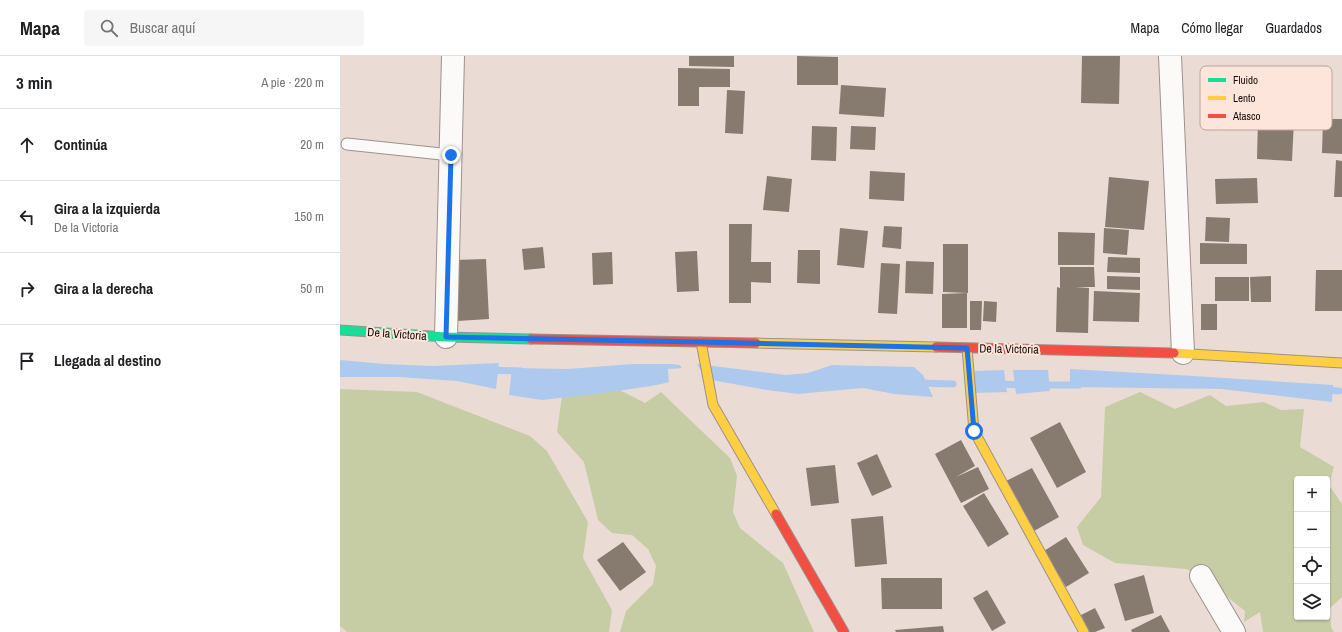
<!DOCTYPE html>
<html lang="es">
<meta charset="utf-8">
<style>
:root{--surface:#fff;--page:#f6f6f6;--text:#202124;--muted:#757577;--line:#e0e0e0}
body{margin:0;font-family:"Archivo Narrow",sans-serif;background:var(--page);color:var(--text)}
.controls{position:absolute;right:12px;bottom:12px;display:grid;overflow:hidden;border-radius:4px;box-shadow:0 1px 3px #0004}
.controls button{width:36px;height:36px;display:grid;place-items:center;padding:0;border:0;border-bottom:1px solid var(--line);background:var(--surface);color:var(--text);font:20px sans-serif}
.stop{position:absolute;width:12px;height:12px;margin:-9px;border:3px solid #1a73e8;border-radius:50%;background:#fff}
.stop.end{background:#1a73e8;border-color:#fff;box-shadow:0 1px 4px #0008}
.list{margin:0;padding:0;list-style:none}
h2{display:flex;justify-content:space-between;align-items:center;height:52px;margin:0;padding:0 16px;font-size:17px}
h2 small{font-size:13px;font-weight:400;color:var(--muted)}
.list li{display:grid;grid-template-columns:26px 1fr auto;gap:12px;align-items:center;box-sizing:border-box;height:72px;padding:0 16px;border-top:1px solid var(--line)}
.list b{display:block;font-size:15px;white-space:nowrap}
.list p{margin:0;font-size:13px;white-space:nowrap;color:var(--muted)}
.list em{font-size:13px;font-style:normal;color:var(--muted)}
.icon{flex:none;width:22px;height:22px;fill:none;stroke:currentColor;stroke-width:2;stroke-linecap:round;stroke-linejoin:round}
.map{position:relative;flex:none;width:1002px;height:576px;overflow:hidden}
header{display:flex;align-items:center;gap:24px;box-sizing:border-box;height:56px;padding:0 20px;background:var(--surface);border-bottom:1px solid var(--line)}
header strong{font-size:19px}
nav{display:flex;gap:22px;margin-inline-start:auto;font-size:14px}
.search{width:280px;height:36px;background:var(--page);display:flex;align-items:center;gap:10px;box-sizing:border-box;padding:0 14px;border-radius:4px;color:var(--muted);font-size:15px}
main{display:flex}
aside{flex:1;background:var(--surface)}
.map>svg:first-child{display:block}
</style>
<header>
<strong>Mapa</strong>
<div class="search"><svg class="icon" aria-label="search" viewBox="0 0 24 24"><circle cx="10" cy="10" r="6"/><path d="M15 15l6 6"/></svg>Buscar aquí</div>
<nav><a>Mapa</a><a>Cómo llegar</a><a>Guardados</a></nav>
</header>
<main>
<aside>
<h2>3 min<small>A pie · 220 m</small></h2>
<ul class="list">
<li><svg class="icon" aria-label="ahead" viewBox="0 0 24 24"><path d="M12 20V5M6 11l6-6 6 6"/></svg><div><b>Continúa</b></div><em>20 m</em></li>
<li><svg class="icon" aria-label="left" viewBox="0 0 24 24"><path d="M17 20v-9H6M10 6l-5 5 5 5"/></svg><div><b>Gira a la izquierda</b><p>De la Victoria</p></div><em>150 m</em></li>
<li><svg class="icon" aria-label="right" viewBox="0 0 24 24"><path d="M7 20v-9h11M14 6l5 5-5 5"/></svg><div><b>Gira a la derecha</b></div><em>50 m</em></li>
<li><svg class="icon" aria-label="arrive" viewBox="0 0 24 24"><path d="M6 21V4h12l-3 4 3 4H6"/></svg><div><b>Llegada al destino</b></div></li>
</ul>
</aside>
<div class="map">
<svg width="1002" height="576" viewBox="0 0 1002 576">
<rect width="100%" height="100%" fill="#ebdbd5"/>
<g fill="#c6cda5" fill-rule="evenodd">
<polygon points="254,321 305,347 321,336 390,402 397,420 393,456 400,472 443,507 474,576 280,576 286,555 313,528 316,510 308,493 292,479 272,477 258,464 244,406 217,376 222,340"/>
<polygon points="0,333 77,336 190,380 207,395 248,466 243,502 272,554 269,576 7,576 0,570"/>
<path d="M 800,336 L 835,353 L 870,339 L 886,350 L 924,346 L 941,354 L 964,353 L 960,391 L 994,411 L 989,429 L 1002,448 L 1002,541 L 990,552 L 991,571 L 994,576 L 923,576 L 920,556 L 904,566 L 905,555 L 861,520 L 846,513 L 775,507 L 743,489 L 737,471 L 761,441 L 765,351 ZM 957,423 L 987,423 L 987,561 L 957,561 Z"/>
</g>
<g fill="#adcaee">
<polygon points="0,304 44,308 93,310 159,307 156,333 117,325 59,321 0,321"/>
<polygon points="292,308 332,308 340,309 344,316 338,324 317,329 271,336 202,344 169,339 172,312 228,313"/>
<polygon points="357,308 446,319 468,317 492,309 574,311 583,319 593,341 554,338 523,332 458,338 427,334 366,323"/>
<polygon points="730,313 837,319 993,329 992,346 881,333 730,331"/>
<polygon points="664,314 667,336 635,337 635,315"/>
<polygon points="673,314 708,314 710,335 676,338"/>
</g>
<polygon fill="#ebdbd5" points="344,312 346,316 343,323 338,326 329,328 328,313"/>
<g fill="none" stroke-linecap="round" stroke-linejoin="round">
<g stroke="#adcaee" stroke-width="7">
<polyline points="149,314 181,315"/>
<polyline points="577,327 613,328"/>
<polyline points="657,328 683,329"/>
<polyline points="701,329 739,329"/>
<polyline points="983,334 999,335"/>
</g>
</g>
<g fill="#877a6f">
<polygon points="349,0 394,0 394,11 349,10"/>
<polygon points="457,0 498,1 498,29 457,29"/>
<polygon points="742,0 780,0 779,48 741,47"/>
<polygon points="338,12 390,13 390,31 359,31 359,50 338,50"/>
<polygon points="501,29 546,32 544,61 499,58"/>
<polygon points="387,34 405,35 403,78 385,77"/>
<polygon points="918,63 954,64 952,105 917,103"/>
<polygon points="983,63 1002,63 1002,98 982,97"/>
<polygon points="472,70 497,71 496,105 471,104"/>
<polygon points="511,70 536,71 535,94 510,93"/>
<polygon points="996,104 1002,105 1002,141 994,141"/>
<polygon points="530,115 565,117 564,145 529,143"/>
<polygon points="427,120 452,123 449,156 423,154"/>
<polygon points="769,121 809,125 804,174 765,171"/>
<polygon points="917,122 918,147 876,148 875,123"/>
<polygon points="866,161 890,162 889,186 865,185"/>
<polygon points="389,168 412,168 411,206 431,206 431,227 411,226 411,247 389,247"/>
<polygon points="544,170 562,171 561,193 542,191"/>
<polygon points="500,172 528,175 524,212 497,209"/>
<polygon points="764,172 789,174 787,199 763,197"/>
<polygon points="718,176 755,177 754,209 718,209"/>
<polygon points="860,187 907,188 907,208 860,208"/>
<polygon points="603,188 628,188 628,237 603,236"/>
<polygon points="203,191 205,212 184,214 182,193"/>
<polygon points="458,194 480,194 480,228 457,227"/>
<polygon points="357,195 359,235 337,236 335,196"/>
<polygon points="272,196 273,228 253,229 252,197"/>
<polygon points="768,201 800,202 800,217 767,216"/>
<polygon points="146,203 149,263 117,265 114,204"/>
<polygon points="566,205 594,206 593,238 565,237"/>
<polygon points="541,207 560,208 557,258 538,257"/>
<polygon points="720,211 754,211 755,231 735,231 749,232 748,277 716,276 717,231 720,232"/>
<polygon points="976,214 1002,214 1002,255 975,255"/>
<polygon points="767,220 800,221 800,234 767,233"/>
<polygon points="931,220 931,246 911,246 910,221"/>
<rect x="875" y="221" width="34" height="24"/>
<polygon points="754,235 800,237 799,266 753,265"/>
<polygon points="627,237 627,272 602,272 602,238"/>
<polygon points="630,245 642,245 641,274 630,274"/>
<polygon points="644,245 657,246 656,266 643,265"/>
<rect x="861" y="248" width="16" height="26"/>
<polygon points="720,366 746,416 717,432 690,382"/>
<polygon points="621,384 635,410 616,421 638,411 649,433 621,447 595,398"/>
<polygon points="537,398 552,431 532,440 517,407"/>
<polygon points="495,409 499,447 471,450 466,412"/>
<polygon points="692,412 719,461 694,475 666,425"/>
<polygon points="644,437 669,478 648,491 623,450"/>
<polygon points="543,460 547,508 515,511 511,463"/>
<polygon points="726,481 749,517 726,531 704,495"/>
<polygon points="283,486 306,516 280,535 257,504"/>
<polygon points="804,519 814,557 785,565 774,528"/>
<polygon points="541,522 602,522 602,553 542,553"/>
<polygon points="647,534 666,567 652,575 633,542"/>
<polygon points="755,552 765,572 755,576 749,576 741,559"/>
<polygon points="821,559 830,576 792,576 791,574"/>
<polygon points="603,570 604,576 556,576 555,574"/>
</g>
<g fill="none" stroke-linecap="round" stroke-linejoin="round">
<defs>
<polyline id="lane" points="7,88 111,99"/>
<g id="street">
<polyline points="830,0 843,297"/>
<polyline points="106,281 113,0"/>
<polyline points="861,520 894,576"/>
</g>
<polyline id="fast" points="0,274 106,281 191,283"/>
<g id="slow">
<polyline points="361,286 373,349 436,458"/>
<polyline points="416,287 596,291"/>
<polyline points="627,292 634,375 744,576"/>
<polyline points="834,297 1002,307"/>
</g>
<g id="jam">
<polyline points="191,283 416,287"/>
<polyline points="596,291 834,297"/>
<polyline points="436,458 504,576"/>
</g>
</defs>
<use href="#lane" stroke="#9d918c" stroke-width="13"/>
<use href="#street" stroke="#9d918c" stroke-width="24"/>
<use href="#fast" stroke="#9d918c" stroke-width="11"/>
<use href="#slow" stroke="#9d918c" stroke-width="11"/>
<use href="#jam" stroke="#9d918c" stroke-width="11"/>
<use href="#lane" stroke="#fcfaf9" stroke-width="11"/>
<use href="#street" stroke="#fcfaf9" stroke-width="22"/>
<use href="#fast" stroke="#16e098" stroke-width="9"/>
<use href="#slow" stroke="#ffcf43" stroke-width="9"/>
<use href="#jam" stroke="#f24e42" stroke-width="9"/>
</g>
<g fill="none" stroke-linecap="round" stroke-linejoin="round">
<polyline stroke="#1a73e8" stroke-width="5" points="111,99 106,281 361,286 627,292 634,375"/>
</g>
<g text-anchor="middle" stroke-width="4" stroke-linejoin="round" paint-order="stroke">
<g font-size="12" fill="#160c08" stroke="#fee5dc">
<text transform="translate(57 278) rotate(4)" y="4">De la Victoria</text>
<text transform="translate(669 293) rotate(1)" y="4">De la Victoria</text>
</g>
</g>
<rect x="860" y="10" width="132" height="64" rx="6" fill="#fee5dc" stroke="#b8a49c" stroke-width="1"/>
<rect x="868" y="22" width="18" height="4" fill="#16e098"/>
<rect x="868" y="40" width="18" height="4" fill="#ffcf43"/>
<rect x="868" y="58" width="18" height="4" fill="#f24e42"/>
<g font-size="11" fill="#160c08">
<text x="893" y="28">Fluido</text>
<text x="893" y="46">Lento</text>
<text x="893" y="64">Atasco</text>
</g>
</svg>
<div class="controls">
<button>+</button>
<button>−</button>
<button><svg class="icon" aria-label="locate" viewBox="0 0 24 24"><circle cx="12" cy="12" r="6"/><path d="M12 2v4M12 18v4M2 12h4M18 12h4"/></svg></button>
<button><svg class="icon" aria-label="layers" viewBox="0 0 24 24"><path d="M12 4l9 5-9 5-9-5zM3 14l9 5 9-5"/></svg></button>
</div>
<div class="stop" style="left:634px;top:375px"></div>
<div class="stop end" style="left:111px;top:99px"></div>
</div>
</main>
